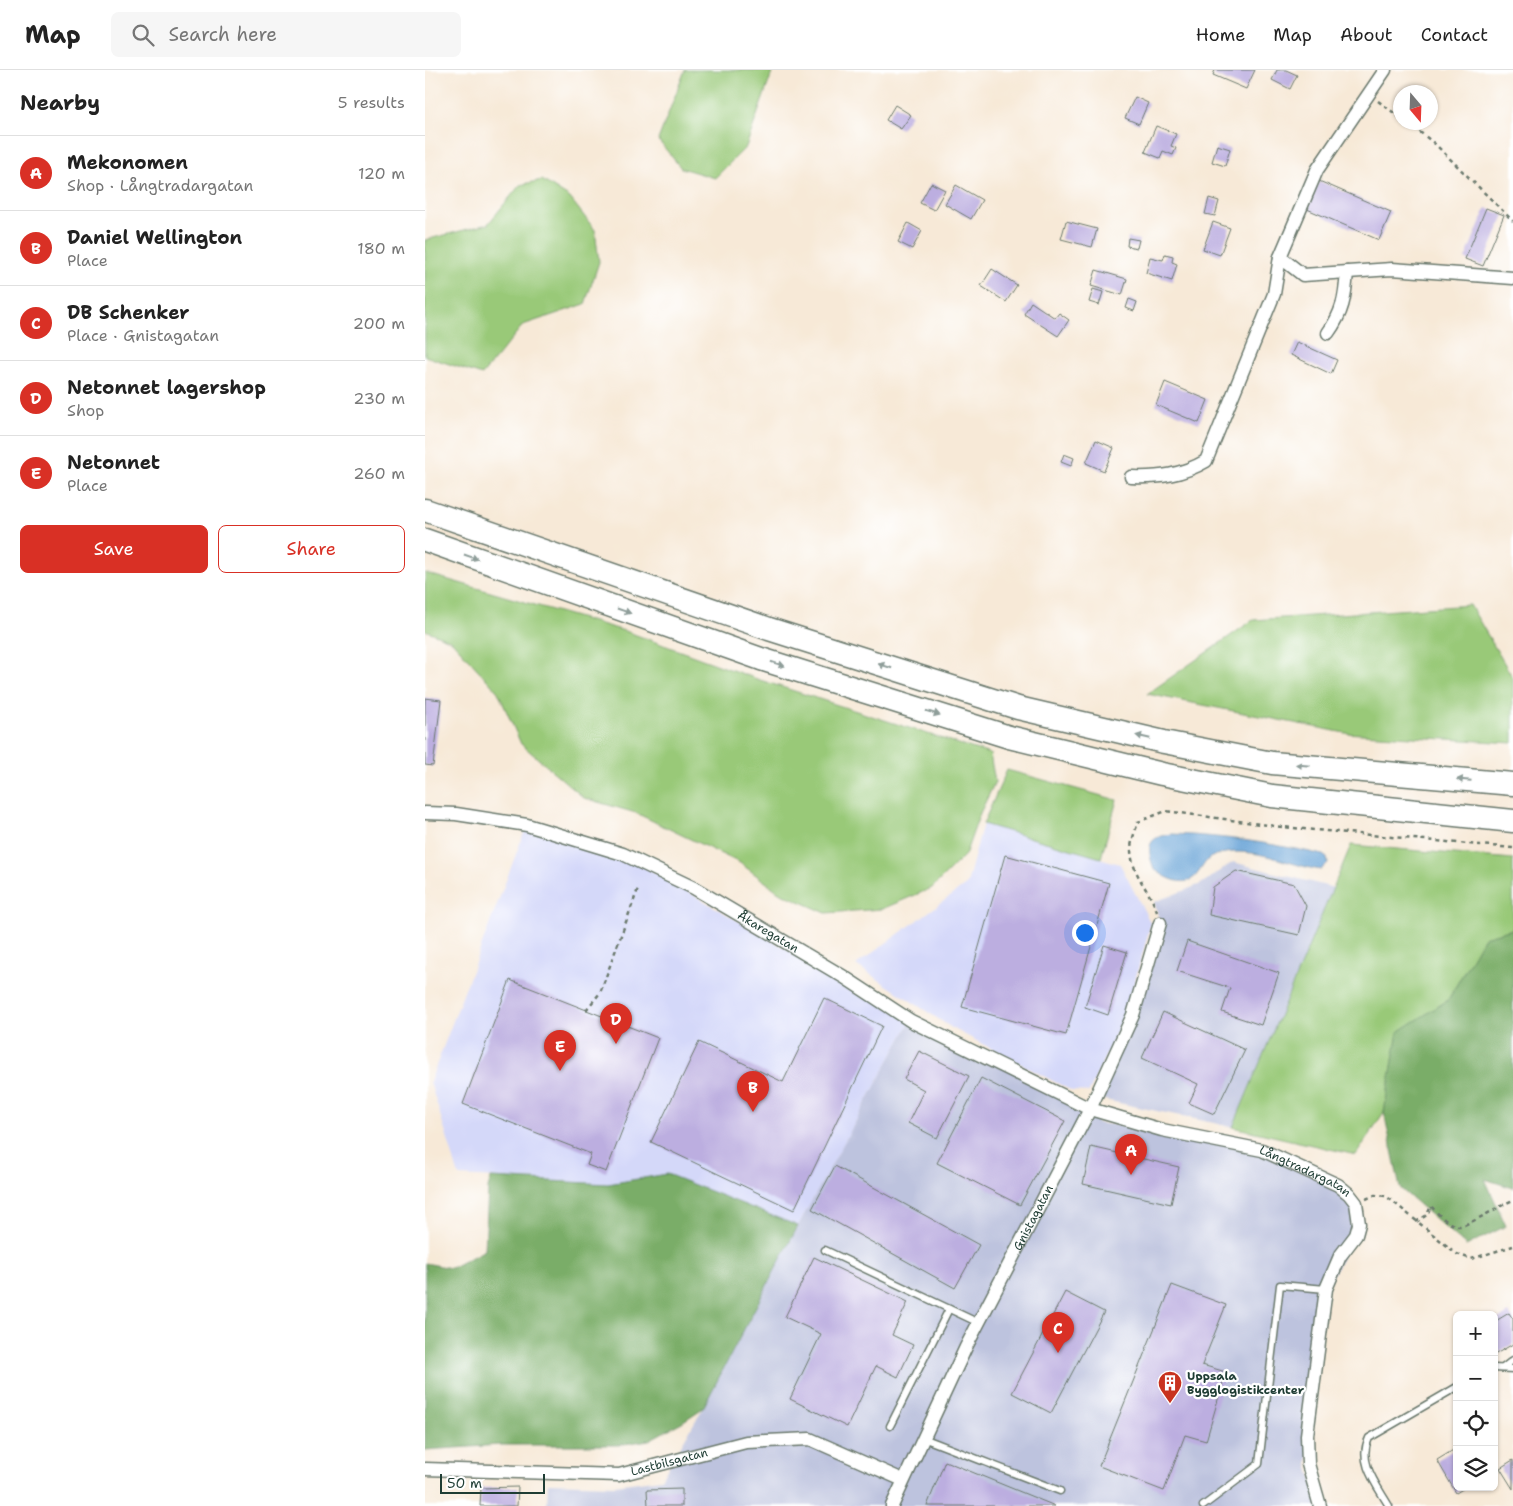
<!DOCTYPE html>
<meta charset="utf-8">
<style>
:root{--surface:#fff;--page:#f6f6f6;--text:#222;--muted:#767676;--line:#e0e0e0;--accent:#d93025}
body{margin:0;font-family:"Shantell Sans",sans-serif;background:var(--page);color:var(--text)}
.controls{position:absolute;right:15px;bottom:15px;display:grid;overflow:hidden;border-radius:8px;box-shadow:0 1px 4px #0004}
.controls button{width:45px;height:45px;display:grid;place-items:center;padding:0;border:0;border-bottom:1px solid var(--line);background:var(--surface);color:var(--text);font:25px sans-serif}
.compass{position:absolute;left:968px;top:15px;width:45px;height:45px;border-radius:50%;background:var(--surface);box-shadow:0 1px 4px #0004;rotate:161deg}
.scale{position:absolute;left:15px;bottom:12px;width:105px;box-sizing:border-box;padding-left:5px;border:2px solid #1f3d34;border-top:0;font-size:14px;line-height:18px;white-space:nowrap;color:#1f3d34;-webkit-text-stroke:4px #fff;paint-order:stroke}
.you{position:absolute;left:659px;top:862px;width:18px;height:18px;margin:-12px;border:4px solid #fff;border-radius:50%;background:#1a73e8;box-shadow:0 0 0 8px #1a73e833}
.badge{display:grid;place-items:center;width:32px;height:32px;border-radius:50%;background:var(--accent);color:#fff;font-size:16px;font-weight:700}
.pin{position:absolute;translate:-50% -41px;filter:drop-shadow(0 1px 2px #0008)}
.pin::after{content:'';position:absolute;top:26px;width:18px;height:15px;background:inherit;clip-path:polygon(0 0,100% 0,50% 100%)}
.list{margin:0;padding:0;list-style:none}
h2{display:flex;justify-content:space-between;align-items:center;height:65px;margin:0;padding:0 20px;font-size:21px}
h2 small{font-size:16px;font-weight:400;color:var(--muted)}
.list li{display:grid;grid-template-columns:32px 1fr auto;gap:15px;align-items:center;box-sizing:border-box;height:75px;padding:0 20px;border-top:1px solid var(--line)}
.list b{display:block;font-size:19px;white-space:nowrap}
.list p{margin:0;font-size:16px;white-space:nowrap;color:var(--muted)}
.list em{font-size:16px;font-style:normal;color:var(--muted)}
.actions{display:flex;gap:10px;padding:15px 20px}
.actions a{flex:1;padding:11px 0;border:1px solid var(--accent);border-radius:8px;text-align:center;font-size:18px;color:var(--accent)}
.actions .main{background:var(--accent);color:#fff}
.icon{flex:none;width:28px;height:28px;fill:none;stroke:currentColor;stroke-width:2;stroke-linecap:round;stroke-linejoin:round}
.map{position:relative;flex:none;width:1088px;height:1436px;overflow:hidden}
header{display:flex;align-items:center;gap:30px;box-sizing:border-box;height:70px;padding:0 25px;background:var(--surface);border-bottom:1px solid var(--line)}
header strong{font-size:24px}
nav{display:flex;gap:28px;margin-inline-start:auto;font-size:18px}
.search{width:350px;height:45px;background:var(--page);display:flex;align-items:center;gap:12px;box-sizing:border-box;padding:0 18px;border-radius:8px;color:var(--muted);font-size:19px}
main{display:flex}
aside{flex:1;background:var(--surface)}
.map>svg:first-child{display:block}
</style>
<header>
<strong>Map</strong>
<div class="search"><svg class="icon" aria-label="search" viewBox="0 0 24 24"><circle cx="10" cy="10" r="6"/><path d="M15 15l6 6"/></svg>Search here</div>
<nav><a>Home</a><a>Map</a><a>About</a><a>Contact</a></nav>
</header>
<main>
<aside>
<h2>Nearby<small>5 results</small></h2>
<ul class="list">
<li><span class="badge">A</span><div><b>Mekonomen</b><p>Shop · Långtradargatan</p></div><em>120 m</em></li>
<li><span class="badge">B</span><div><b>Daniel Wellington</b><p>Place</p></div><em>180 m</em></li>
<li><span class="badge">C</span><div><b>DB Schenker</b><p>Place · Gnistagatan</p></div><em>200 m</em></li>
<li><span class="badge">D</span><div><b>Netonnet lagershop</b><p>Shop</p></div><em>230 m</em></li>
<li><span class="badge">E</span><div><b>Netonnet</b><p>Place</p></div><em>260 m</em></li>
</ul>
<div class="actions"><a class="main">Save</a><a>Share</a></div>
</aside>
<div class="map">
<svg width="1088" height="1436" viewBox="0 0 1088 1436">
<rect width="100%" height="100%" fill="#fff"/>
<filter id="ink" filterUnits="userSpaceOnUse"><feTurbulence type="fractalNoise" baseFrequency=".02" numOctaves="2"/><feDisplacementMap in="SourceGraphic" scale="10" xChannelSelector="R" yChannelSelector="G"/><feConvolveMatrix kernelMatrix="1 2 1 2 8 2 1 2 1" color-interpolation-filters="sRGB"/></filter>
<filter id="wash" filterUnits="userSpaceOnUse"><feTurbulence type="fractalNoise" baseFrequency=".0096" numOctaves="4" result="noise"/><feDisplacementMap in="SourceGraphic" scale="20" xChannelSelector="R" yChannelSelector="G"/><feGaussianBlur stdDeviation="1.12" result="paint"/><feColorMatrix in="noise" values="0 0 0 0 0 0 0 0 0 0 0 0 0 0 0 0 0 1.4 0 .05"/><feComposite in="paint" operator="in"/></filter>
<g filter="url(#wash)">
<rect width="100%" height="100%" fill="#f7e9d7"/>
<g fill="#d4d8f9">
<polygon points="558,754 695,794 726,854 701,942 664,1022 647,1021 527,958 431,895 542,814"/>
<polygon points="102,755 198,784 486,951 373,1156 242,1104 183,1114 34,1106 5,1012"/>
</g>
<g fill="#bdc3de">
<polygon points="808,792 909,818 808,1057 670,1028 708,945 735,853 729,832 776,814"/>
<polygon points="486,951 665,1039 673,1053 737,1060 837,1080 924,1124 934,1154 901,1219 883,1394 895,1436 122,1436 123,1413 190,1415 236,1409 278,1338 373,1156"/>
</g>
<g fill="#99c978" stroke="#5c8356">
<polygon points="260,0 348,0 321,77 290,108 256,98 233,70"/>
<polygon points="117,110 145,128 170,160 174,192 160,234 98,255 57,305 0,286 0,170 63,154 95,115"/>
<polygon points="0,503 203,562 332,609 565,684 570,712 555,743 540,785 507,818 457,839 401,843 354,822 315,793 211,743 159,728 96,674 73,622 27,571 0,560"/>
<polygon points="1045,535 1088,608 1088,673 920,663 722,624 828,550"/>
<polygon points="582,700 692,730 676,788 558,754"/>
<polygon points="926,775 1088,789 1088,859 1059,867 1023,930 973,963 959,1042 931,1085 808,1057"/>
</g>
<g fill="#7aad68" stroke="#4c754e">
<polygon points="1088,859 1088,1118 1060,1109 1081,1156 1041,1176 975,1118 959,1042 973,962 1023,930 1059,867"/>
<polygon points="242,1104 373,1156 278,1338 257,1352 224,1370 193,1375 75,1375 0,1380 0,1193 26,1198 60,1180 63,1118 66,1108 183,1114"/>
</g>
<path fill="#64a0d5" stroke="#426e84" d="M 748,764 C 798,766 848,773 898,785 L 902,788 L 903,793 L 896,800 C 862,795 831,776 795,784 C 781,787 780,794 773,803 C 761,820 741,808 729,799 C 721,777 722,766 748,764 Z"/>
<g id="blocks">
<g fill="#bcaee0">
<polygon points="790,0 830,0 821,19 788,5"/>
<polygon points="852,0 861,0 872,5 865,19 847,10"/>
<polygon points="710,27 723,33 714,54 700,48"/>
<polygon points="470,35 486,45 476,59 461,50"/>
<polygon points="731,56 751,64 746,76 751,78 748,85 738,81 735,88 720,82"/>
<polygon points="792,75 805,79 800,96 787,92"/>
<polygon points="894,111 966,142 954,170 882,139"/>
<polygon points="506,113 520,120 509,140 495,133"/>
<polygon points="531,115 557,130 546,149 520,134"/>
<polygon points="784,128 794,131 790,146 780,144"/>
<polygon points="1061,138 1079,145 1058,196 1040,189"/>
<polygon points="641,151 672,159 667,177 636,169"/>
<polygon points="788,152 805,158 795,185 778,179"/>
<polygon points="483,153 497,161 487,179 473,172"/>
<polygon points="703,168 714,170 712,178 702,176"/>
<polygon points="740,184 748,186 747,192 752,194 747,211 721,203 725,187 738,190"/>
<polygon points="567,199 592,215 581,232 556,216"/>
<polygon points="671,200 702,209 697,225 666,216"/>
<polygon points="668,219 678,222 674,235 664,232"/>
<polygon points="704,229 712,232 709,241 701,238"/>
<polygon points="606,232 630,248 634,243 644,250 633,266 599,244"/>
<polygon points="872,272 912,290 906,304 866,285"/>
<polygon points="740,312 783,330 774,353 731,335"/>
<polygon points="671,370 689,378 679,401 661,393"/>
<polygon points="639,384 649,388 646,396 636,392"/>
<polygon points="0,628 16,630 8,696 0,695"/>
<polygon points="580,785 684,813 641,965 537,937"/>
<polygon points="811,801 869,814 881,836 874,865 784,845 788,817"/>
<polygon points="762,871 854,903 836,955 797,942 805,918 752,901"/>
<polygon points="679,875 702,882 683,945 660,937"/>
<polygon points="85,910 233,968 181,1102 162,1095 166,1084 38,1034"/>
<polygon points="399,928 457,956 369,1140 226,1072 274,972 358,1012"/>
<polygon points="738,942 820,980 789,1044 764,1033 773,1014 717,988"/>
<polygon points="494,981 544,1006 512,1068 483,1053 499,1020 479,1009"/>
<polygon points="556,1008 640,1051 595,1135 512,1093"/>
<polygon points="666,1077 754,1097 746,1134 658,1114"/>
<polygon points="410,1096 554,1175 530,1218 387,1139"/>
<polygon points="389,1187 483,1232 467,1265 488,1275 473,1307 451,1296 422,1357 365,1329 396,1264 360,1247"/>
<polygon points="747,1215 801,1235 777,1295 801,1302 781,1371 760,1365 739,1421 674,1396"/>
<polygon points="640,1222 679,1242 626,1343 587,1323"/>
<polygon points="1084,1243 1088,1249 1088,1274 1069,1285 1069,1252"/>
<polygon points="1030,1379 1032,1383 1032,1417 1041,1417 1031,1423 1012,1390"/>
<polygon points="1088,1390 1088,1419 1075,1398"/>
<polygon points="520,1391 630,1436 502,1436"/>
<polygon points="93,1417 92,1436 55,1436 56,1418"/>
<polygon points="257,1419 257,1436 223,1436 222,1420"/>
</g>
</g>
</g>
<g filter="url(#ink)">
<use href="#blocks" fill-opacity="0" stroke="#6b796d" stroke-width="1"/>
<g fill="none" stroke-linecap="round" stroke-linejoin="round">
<defs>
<g id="lane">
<polyline points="400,1180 554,1253"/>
<polyline points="1079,1297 1088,1290"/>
<polyline points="1069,1298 1088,1299"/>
<polyline points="465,1356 524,1239"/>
<polyline points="498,1368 635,1421"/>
<polyline points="778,1436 834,1394 855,1215 901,1219"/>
<path d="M 964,1436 C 952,1415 932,1392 944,1368 L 1032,1317"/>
</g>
<g id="street">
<polyline points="960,0 892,100 855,187 878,205 967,199 1088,208"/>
<path d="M 903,263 C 918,242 920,228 922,202"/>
<path d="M 706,407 C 734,408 757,405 781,391 L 849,224 L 855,187"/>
<path id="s1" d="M 0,743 L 31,744 L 102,755 L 198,784 L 269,818 L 419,907 L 486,951 L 665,1039 L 737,1060 L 837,1080 L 913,1115 L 924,1124 L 931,1133 L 934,1154 L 931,1165 L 915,1186 L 901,1219 L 882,1365 L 883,1394 L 895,1436"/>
<path id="s2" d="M 0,1399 L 194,1405 L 321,1372 L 385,1369 L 478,1410"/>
<path id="s3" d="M 467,1436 L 541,1277 L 665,1039 L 708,945 L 735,853"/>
</g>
<g id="highway">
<polyline points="0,440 344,559 593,638 739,672 847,693 1088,714"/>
<polyline points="0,470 336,589 584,667 737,704 847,726 1088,751"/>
</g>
</defs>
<use href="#lane" stroke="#6b796d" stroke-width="9"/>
<use href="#street" stroke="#6b796d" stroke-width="15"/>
<use href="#highway" stroke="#6b796d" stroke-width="25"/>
<g stroke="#6b796d" stroke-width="2.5" stroke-dasharray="4 4" stroke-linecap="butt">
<polyline points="953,31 976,48"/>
<polyline points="982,52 1010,74 1088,151"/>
<path d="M 732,842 C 725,820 706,804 706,779 C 706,770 711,760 713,752 L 741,741 L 857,757 L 1088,778"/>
<polyline points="161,940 175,923 213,819"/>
<polyline points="941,1129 950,1125 961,1126 1032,1184 1046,1189 1088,1176"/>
<path d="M 991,1152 L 1002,1145 L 1006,1136 C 1012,1143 1024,1156 1034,1156 C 1041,1157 1078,1134 1088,1130"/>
</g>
<use href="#lane" stroke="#fff" stroke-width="6"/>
<use href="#street" stroke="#fff" stroke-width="12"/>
<use href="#highway" stroke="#fff" stroke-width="22"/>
</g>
<defs><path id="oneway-solid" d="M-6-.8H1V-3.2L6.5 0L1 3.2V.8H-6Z" transform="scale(1.25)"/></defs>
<g fill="#8f9e9a">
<use href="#oneway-solid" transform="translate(46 487) rotate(19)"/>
<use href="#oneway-solid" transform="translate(199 541) rotate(19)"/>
<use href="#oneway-solid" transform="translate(353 594) rotate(18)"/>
<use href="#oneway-solid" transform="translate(460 596) rotate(-162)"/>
<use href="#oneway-solid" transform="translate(508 643) rotate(18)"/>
<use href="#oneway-solid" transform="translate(718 667) rotate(-167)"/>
<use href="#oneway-solid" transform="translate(878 695) rotate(-175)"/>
<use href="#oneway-solid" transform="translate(1039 710) rotate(-175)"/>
</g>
</g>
<defs>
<symbol id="building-pin" viewBox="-11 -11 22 30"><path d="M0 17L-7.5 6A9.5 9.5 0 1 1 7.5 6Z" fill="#c8321e" stroke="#fff"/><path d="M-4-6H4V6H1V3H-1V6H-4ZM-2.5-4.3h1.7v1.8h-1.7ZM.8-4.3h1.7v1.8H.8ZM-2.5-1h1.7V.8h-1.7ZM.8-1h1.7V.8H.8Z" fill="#fff"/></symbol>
</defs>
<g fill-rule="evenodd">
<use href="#building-pin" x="731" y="1299" width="28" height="38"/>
</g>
<g text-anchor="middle" stroke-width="4.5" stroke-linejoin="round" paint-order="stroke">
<g font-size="12" fill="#1f3d34" stroke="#fff">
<text dy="4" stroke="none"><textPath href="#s1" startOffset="368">Åkaregatan</textPath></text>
<text dy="4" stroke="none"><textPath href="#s1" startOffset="961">Långtradargatan</textPath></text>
<text dy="4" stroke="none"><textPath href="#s3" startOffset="321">Gnistagatan</textPath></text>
<text dy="4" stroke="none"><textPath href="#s2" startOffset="246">Lastbilsgatan</textPath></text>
</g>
<g font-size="12" font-weight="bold" fill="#1f3d34" stroke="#fff" text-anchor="start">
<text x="762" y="1310">Uppsala<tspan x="762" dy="14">Bygglogistikcenter</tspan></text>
</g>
</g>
</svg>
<div class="controls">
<button>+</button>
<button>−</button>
<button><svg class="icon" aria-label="locate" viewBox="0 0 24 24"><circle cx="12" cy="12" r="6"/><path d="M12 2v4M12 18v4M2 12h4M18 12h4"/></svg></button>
<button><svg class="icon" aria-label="layers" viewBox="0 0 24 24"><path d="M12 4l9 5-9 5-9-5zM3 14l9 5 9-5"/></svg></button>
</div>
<svg class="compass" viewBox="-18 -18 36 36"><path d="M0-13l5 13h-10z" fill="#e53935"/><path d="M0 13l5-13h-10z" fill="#767676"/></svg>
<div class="scale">50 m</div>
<div class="you"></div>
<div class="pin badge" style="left:706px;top:1105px">A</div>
<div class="pin badge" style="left:328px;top:1042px">B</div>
<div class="pin badge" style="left:633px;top:1283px">C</div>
<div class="pin badge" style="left:191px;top:974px">D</div>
<div class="pin badge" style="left:135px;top:1001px">E</div>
</div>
</main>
